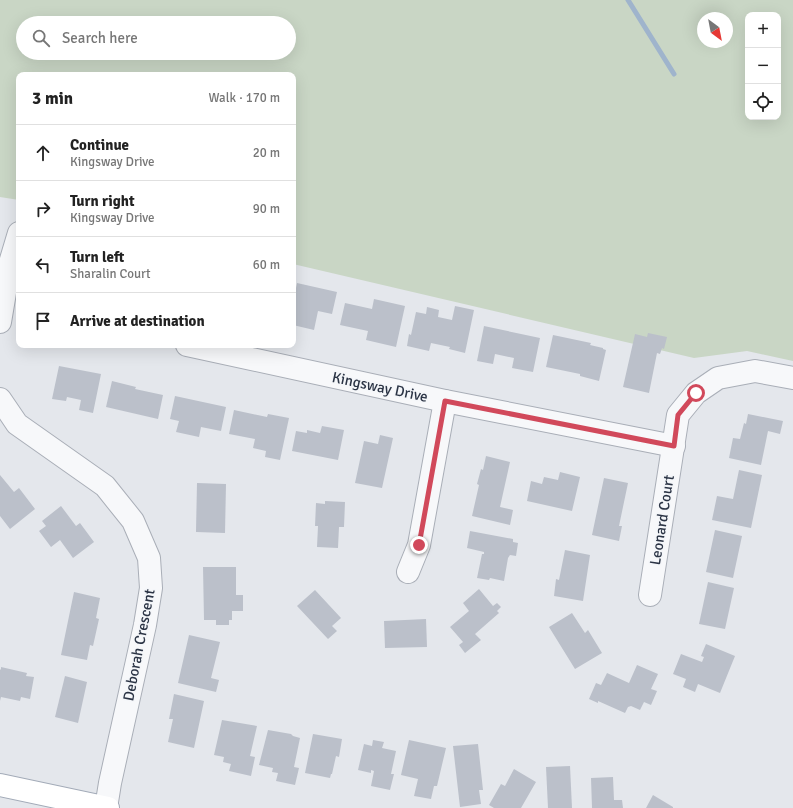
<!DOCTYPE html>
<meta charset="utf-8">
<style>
:root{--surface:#fff;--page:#f2f2f2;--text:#222;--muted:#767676;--line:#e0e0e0}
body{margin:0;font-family:Signika,sans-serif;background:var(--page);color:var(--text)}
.controls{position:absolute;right:12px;top:12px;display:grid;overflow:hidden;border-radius:8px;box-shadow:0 4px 16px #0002}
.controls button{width:36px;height:36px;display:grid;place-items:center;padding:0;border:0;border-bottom:1px solid var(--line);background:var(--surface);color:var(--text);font:20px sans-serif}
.compass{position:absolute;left:697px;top:12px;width:36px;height:36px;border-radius:50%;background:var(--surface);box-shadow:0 4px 16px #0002;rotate:148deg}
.stop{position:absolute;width:12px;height:12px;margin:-9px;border:3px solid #d1495b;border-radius:50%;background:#fff}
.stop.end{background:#d1495b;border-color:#fff;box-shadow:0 1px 4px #0008}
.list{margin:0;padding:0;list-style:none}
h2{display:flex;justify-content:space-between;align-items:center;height:52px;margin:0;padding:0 16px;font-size:17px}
h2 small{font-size:13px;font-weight:400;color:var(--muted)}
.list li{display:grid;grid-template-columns:26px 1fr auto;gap:12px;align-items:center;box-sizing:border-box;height:56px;padding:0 16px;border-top:1px solid var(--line)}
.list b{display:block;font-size:15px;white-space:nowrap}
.list p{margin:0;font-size:13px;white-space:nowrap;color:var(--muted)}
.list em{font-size:13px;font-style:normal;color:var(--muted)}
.icon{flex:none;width:22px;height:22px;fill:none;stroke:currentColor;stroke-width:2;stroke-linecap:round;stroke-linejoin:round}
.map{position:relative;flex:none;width:793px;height:808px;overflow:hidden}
.search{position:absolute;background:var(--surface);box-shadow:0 4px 16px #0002;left:16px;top:16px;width:280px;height:44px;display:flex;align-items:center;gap:10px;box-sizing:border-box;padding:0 14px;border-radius:22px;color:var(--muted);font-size:15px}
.panel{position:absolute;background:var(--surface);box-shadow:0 4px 16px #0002;left:16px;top:72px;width:280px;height:276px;border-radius:8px}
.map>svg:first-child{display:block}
</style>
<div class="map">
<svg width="793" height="808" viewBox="0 0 793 808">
<rect width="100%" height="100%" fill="#e4e7ec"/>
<path fill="#c9d6c5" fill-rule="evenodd" d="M 0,0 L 793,0 L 793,361 L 747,351 L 694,358 L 293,264 L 293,75 L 19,75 L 19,200 L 0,197 ZM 748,15 L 778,15 L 778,117 L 748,117 ZM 703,18 L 727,18 L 727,42 L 703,42 ZM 23,23 L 289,23 L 289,53 L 23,53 Z"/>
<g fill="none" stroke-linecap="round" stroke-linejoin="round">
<polyline stroke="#9fb4cc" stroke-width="5" points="628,0 674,74"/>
</g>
<g fill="#bbc0ca">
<polygon points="297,283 337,292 332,314 318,311 314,330 293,325 293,303"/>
<polygon points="374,299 405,306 396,347 366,340 368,331 340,325 345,303 372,309"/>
<polygon points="455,306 474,310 465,353 449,349 450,347 431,343 429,351 407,346 409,334 411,335 416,312 426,314 427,307 439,310 438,317 452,320"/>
<polygon points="484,326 540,338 533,372 512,368 514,358 495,354 493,364 477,361"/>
<polygon points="648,333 667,337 664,349 662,348 660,354 657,353 649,393 623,387 635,334 647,337"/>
<polygon points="553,335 591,343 590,345 603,348 603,349 606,350 599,381 580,376 580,374 546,367"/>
<polygon points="59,366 101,374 93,413 79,410 81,400 67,397 66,401 52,399"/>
<polygon points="112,381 136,387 135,389 163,395 158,419 106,407"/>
<polygon points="175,396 226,407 221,431 201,427 199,437 176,432 179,421 170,419"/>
<polygon points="234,410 267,417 268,414 289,418 280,460 265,457 266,451 253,448 255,439 229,434"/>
<polygon points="748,414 783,421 780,434 768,431 761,465 729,458 733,438 740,439 744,423 746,424"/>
<polygon points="322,426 344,430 338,460 292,451 296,431 307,433 307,430 320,433"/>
<polygon points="380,435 393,438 382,488 355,483 364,441 378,444"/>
<polygon points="486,456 510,462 500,507 513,510 510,525 472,516 479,485 477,484 481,469 483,470"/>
<polygon points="739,470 762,475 751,528 712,520 717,496 733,499"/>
<polygon points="560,472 580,477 572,511 527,501 531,481 542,484 544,477 558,480"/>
<polygon points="0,475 14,492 19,488 35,509 10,529 0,516"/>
<polygon points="604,478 628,483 619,526 622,526 619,541 592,535"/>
<polygon points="197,483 226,484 225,533 196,532"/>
<polygon points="325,501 345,502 344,527 339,527 338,548 317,547 318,526 315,526 316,503 325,504"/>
<polygon points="61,506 76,526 80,523 94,542 73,558 60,540 51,547 39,531 46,526 42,521"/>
<polygon points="715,530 742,536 733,578 706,572"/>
<polygon points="470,531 513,539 513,542 518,543 516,556 510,555 508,558 504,581 490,578 489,580 477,578 482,554 484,554 484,552 467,548"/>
<polygon points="565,550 590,555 583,601 554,596 556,579 559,580"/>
<polygon points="203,567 236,567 236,595 243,595 243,611 232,611 232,620 229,620 229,625 216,625 216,620 204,620"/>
<polygon points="708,582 734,588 725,629 699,624"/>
<polygon points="479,589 493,606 497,603 501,607 497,611 499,613 475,634 481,640 465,653 459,645 463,642 450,627 469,611 463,603"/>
<polygon points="315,590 341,618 332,626 337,631 328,639 297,606"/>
<polygon points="74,592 100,598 96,618 99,619 93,646 90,645 87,660 61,655"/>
<polygon points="572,613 585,633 588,630 602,653 575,669 549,627"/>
<polygon points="426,619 427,647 385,648 384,621"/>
<polygon points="189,635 220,642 211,678 219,680 216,692 178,683"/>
<polygon points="706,644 735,656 720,693 698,684 695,692 683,687 686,679 673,674 681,654 702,662 704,657 701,656"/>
<polygon points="637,665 658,674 651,689 657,691 651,705 644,702 640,710 631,706 628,707 625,713 598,701 598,703 589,699 596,683 601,685 607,673 629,683"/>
<polygon points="1,667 27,673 26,676 34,677 30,699 21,697 20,701 1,697 0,701 0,669 1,670"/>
<polygon points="65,676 87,682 78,723 55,717"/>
<polygon points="174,694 204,701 194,748 168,742 173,719 169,719"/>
<polygon points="222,720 257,726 250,756 255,757 251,776 229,771 231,764 223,762 224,757 214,755"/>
<polygon points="268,730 291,734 293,736 300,738 294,767 299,768 295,785 276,781 278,773 272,772 273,768 259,765"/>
<polygon points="313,734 342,739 339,757 336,756 332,774 331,774 330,778 305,773"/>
<polygon points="373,740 384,742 382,748 396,751 391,774 394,774 390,790 371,786 374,771 371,770 371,773 358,770 364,744 372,746"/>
<polygon points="409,740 446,748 437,786 434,786 431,799 414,796 418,779 401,775"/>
<polygon points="478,744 483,790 479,790 481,804 460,807 453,746"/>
<polygon points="570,766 572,808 548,808 546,767"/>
<polygon points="514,769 536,782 521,808 494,808 489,805 501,784 505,786"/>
<polygon points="613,777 614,800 622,800 623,808 592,808 591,778"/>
<polygon points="653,795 673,807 673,808 646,808"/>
</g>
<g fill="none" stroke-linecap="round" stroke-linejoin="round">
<defs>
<g id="minor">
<polyline points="0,322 10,263 19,233"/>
<polyline points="187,345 445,401 674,446"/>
<polyline points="0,399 17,424 105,486 133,521 149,558 151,588 145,625 110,783 106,808"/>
<polyline points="408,572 419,545 445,401"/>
<polyline points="650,595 678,415 696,393 718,378 755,371 793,378"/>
</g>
<polyline id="major" points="0,785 108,808"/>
</defs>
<use href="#minor" stroke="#a9aeb7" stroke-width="24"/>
<use href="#major" stroke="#a3abb8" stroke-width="24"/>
<use href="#minor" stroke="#f7f8fa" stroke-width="22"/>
<use href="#major" stroke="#fff" stroke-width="22"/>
</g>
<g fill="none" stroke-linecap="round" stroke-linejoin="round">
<polyline stroke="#d1495b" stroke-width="5" points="419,545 445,401 674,446 678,415 696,393"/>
</g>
<g text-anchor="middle" stroke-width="3" stroke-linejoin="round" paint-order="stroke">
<g font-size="15" fill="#2b3445" stroke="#f4f6f9">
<text transform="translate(380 387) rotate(12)" y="5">Kingsway Drive</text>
<text transform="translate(662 520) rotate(-81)" y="5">Leonard Court</text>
<text transform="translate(139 645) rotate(-79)" y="5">Deborah Crescent</text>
</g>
</g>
</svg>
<div class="controls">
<button>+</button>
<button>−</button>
<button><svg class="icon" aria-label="locate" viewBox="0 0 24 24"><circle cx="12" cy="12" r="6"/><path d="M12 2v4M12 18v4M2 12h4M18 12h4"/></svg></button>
</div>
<svg class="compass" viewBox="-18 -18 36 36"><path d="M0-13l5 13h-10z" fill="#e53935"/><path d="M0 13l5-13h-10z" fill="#767676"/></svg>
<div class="stop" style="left:696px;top:393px"></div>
<div class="stop end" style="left:419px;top:545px"></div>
<div class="search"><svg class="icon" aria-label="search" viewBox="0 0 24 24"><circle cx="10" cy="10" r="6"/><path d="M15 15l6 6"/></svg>Search here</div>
<section class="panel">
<h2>3 min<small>Walk · 170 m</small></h2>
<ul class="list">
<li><svg class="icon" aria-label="ahead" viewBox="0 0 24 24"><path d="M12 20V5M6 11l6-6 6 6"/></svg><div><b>Continue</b><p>Kingsway Drive</p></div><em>20 m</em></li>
<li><svg class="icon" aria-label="right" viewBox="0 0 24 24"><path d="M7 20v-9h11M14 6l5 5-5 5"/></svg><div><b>Turn right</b><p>Kingsway Drive</p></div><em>90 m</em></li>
<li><svg class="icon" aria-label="left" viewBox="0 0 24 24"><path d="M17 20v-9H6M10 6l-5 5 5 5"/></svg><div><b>Turn left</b><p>Sharalin Court</p></div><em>60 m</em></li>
<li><svg class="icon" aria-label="arrive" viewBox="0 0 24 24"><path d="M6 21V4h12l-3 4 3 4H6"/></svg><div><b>Arrive at destination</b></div></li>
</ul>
</section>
</div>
